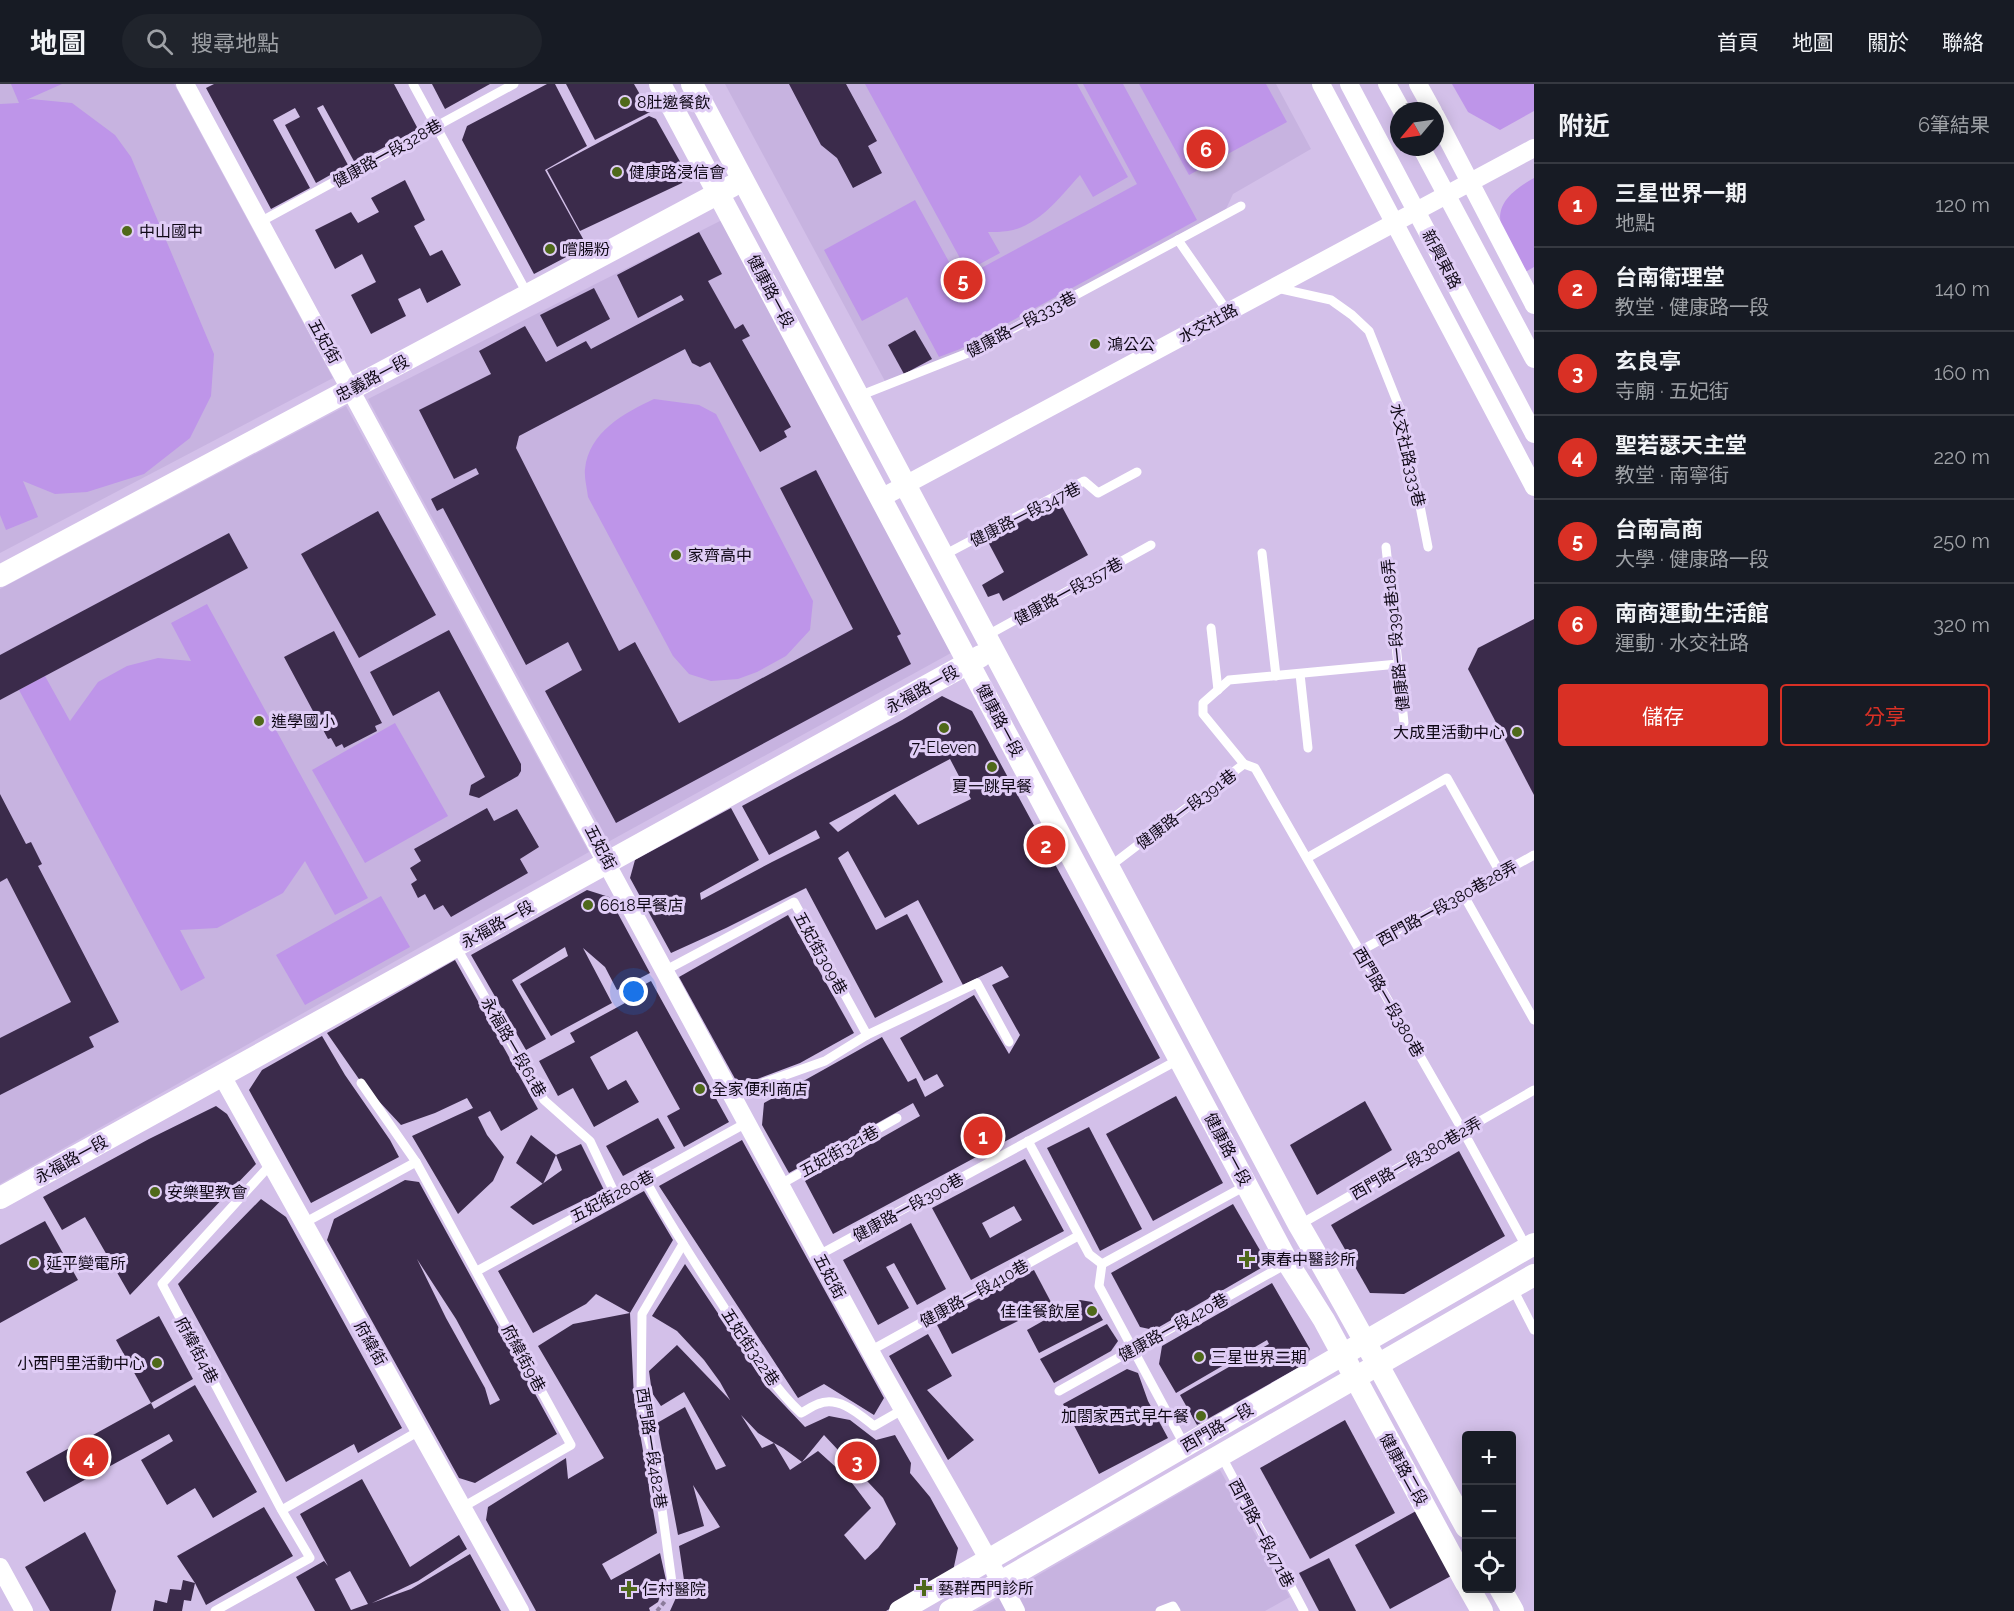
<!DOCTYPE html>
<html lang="zh-TW">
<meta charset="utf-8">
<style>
:root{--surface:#171b24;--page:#20242c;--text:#f1f3f6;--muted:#9ea1a6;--line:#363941;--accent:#d93025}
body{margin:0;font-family:Raleway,"Noto Sans TC",sans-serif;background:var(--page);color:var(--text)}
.controls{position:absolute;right:18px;bottom:18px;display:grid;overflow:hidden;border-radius:6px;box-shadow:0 3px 15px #0003}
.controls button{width:54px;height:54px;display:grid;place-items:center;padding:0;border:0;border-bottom:2px solid var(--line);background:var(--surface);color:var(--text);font:30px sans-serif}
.compass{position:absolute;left:1390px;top:18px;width:54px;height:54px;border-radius:50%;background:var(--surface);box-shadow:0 3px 15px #0003;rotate:241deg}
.you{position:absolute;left:634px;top:908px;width:21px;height:21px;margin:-15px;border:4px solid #fff;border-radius:50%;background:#1a73e8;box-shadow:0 0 0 9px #1a73e833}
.badge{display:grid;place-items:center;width:39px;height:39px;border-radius:50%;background:var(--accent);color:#fff;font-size:20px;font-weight:700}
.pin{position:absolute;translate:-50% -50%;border:3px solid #fff;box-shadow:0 2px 6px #0006}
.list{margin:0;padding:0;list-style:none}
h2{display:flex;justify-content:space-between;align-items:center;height:78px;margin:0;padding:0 24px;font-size:26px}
h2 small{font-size:20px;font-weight:400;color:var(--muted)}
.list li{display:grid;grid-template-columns:39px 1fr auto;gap:18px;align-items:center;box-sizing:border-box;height:84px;padding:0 24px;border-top:2px solid var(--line)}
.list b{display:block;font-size:22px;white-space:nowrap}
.list p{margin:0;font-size:20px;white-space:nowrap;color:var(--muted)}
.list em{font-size:20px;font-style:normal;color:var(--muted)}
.actions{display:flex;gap:12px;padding:18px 24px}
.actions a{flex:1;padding:14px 0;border:2px solid var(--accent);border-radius:6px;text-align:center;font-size:21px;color:var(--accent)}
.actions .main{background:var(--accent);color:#fff}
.icon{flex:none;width:33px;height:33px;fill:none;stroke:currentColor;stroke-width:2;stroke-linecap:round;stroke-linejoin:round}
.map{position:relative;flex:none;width:1534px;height:1527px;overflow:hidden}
header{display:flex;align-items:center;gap:36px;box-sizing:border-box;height:84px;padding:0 30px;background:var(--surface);border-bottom:2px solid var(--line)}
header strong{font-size:28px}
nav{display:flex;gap:33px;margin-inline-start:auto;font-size:21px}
.search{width:420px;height:54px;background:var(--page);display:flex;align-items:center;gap:15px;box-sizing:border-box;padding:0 21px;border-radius:33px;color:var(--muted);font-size:22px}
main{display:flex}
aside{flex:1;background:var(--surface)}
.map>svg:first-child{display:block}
</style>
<header>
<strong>地圖</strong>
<div class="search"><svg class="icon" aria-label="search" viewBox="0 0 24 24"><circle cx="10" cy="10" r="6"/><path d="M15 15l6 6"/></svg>搜尋地點</div>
<nav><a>首頁</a><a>地圖</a><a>關於</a><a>聯絡</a></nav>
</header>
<main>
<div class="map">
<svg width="1534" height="1527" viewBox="0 0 1534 1527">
<rect width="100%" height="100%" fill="#d3c0e9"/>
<g fill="#c7b3e0">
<polygon points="0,0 174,0 333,294 0,469"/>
<polygon points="725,0 1276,0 1311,65 1233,110 1226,125 965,267 886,299"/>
<polygon points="722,136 951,569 608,758 368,315"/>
<polygon points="346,322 589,768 0,1100 0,505"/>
<polygon points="1220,1386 1290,1513 1265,1527 976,1527"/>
</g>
<g fill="#be95e9">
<polygon points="11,0 62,0 26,16 31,15 72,19 115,51 131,73 214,270 211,312 190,354 144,390 87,408 55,410 23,397 38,433 6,446 0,431 0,20 19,19"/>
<path d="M 865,0 L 1077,0 L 1128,93 L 1093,113 L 1080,91 C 1060,113 1039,142 1008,147 C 1001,148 995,148 988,148 L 1000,169 L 967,187 Z"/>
<polygon points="1083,0 1123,0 1197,136 960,265 939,273 907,213 862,237 824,166 915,116 959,196 1137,100"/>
<polygon points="1139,0 1266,0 1287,38 1189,91"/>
<polygon points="1452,0 1534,0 1534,27 1500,46 1468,28"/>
<path d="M 1534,94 L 1534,183 L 1522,190 C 1502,146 1480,124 1534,94 Z"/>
<path d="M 654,315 L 699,321 L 716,330 L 813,517 L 810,546 L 786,572 L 757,588 L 738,595 L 711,597 L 689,590 L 673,572 L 588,413 C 587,404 584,393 585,385 C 589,348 624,329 654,315 Z"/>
<polygon points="207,520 368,814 335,831 305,777 283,809 217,844 180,846 205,894 181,907 19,606 45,592 70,637 98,598 127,582 158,574 191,577 171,539"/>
<polygon points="395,639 448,732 365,779 312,686"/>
<polygon points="381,812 410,863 305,921 276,871"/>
</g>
<g fill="#3b2b4b" fill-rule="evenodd">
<polygon points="214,0 394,0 418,45 355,79 323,21 317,24 348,81 316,99 285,41 300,33 295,24 273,36 310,104 271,125 206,4"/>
<polygon points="432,0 490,0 445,25"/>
<polygon points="547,0 555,0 587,62 545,86 587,162 534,190 462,56 467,42"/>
<polygon points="566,0 634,0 650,28 595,56"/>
<polygon points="789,0 846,0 877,57 868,62 882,89 853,104 837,74 821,61"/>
<polygon points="649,32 656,35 687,90 682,99 580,147 547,86"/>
<polygon points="405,96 425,136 414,142 430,172 442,166 461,201 427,219 420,204 398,215 406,232 371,250 351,211 376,198 362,170 335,185 315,146 351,128 358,139 379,128 371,114"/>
<polygon points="699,148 722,190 708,197 735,245 743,240 750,252 742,256 791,343 784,347 787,353 760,368 710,278 700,283 692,279 685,265 519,352 516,364 619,567 635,558 679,639 853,545 780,404 816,386 901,550 897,552 911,580 616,739 545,607 582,586 568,558 526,581 443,424 437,427 431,415 479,390 476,384 454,395 419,326 491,290 479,267 525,242 546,278 586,257 591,265 684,216 681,211 638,234 617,191"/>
<polygon points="594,204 610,235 557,263 540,231"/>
<polygon points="915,246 932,275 904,290 888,261"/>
<polygon points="1059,417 1088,471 1003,517 999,509 988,513 982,501 1004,488 987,456"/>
<polygon points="378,427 436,531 359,574 301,470"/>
<polygon points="229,449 248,484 0,616 0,571"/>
<polygon points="1534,535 1534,711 1468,585 1478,564"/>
<polygon points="449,546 521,680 521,687 518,692 479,714 469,711 471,701 485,693 439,607 393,632 370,588"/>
<polygon points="334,547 382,639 375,642 377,647 344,664 342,660 336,663 331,654 328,655 284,573"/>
<path d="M 942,612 L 972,627 L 1160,974 L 833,1150 L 805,1097 L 920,1032 L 913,1019 L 789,1089 L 762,1041 L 764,1019 L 882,953 L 908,998 L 916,994 L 925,1013 L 944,1002 L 937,990 L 924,997 L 900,954 L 974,911 L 1009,970 L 1020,951 L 992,901 L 1009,893 L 1002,882 L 963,901 L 918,816 L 885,834 L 848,767 L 838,774 L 876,846 L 907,830 L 943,898 L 875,934 L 806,804 L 726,844 L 671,869 L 630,794 L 635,776 L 731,724 L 759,776 L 700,809 L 701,816 L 772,778 L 820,754 L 816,746 L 769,771 L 742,722 L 902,636 ZM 950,675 L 971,715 L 918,741 L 895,710 L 838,748 L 829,739 Z"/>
<polygon points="0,710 26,760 31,758 42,780 38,782 119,938 89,953 94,963 0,1011 0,954 71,918 7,794 0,798"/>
<polygon points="487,724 494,737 517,725 539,763 520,775 528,789 451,833 443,821 434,826 425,810 418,814 411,800 417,796 410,784 421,777 414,765"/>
<polygon points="587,806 609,813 650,889 617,906 605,883 583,864 612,919 551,952 520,900 568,872 565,863 512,896 546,955 526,966 471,871"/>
<polygon points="788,831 854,949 800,979 739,1002 679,893"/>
<polygon points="455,876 538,1025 501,1047 490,1027 478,1033 487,1051 504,1073 493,1097 458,1130 412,1052 473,1024 467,1014 435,1029 401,1041 361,998 327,949"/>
<polygon points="651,897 729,1038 684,1063 667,1032 680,1025 637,947 590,973 608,1006 626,996 639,1018 594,1043 573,1004 558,1012 539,977 575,958 570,949 625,919 621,913"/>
<polygon points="322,952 345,991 390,1056 399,1073 311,1119 249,1006 262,986"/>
<polygon points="1176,1012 1223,1099 1153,1137 1106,1050"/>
<polygon points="1365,1017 1392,1066 1317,1111 1290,1061"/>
<polygon points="216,1022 227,1030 256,1080 130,1211 85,1133 62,1146 43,1113 149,1055"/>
<polygon points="658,1034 675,1064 623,1092 606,1062"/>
<polygon points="1089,1043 1142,1145 1100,1167 1047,1064"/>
<polygon points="531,1051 556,1071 543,1100 516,1079"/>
<polygon points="742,1056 884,1314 874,1331 824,1300 798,1314 659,1102"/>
<polygon points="581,1060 604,1106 533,1141 510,1123 562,1086 556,1071"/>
<polygon points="1459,1067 1505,1152 1404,1210 1370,1209 1331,1141"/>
<path d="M 1025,1075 L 1064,1147 L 971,1196 L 932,1124 ZM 1014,1122 L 1022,1136 L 990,1154 L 982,1139 Z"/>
<path d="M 405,1096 L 419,1098 L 557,1350 L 475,1399 L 459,1394 L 327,1156 L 334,1135 ZM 417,1175 L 456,1235 L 500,1316 L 490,1321 L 485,1304 L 446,1234 Z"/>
<polygon points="644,1107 673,1156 630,1229 634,1314 657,1449 602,1480 611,1496 660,1469 666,1496 658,1518 649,1524 650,1527 536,1527 486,1436 488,1423 566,1374 568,1395 604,1374 538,1262 573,1240 630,1229 596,1210 586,1220 533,1249 498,1187"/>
<polygon points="261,1115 286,1133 402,1344 358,1369 354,1360 286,1398 178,1200"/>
<polygon points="1233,1120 1268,1180 1154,1246 1140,1243 1111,1189"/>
<polygon points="45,1137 78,1196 0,1239 0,1161"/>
<polygon points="911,1139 946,1205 917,1221 894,1179 886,1183 909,1224 878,1241 843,1176"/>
<path d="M 685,1180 L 768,1304 L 805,1343 L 829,1332 L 850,1336 L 876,1356 L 895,1351 L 911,1379 L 910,1389 L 930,1413 L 958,1464 L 953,1487 L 886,1527 L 670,1527 L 684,1496 L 679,1462 L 720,1443 L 693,1401 L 704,1442 L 678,1451 L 657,1339 L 685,1323 L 716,1386 L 726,1382 L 684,1308 L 661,1322 L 652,1309 L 649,1287 L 677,1261 L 730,1316 L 720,1298 L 704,1276 L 677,1247 L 652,1232 ZM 741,1331 L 758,1349 L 774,1359 L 762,1364 ZM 824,1351 L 883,1414 L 896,1440 L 878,1464 L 865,1476 L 844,1451 L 871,1424 L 849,1395 L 818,1367 L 802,1378 ZM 774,1359 L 783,1364 L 802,1378 L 790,1386 Z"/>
<polygon points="1034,1186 1052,1220 952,1270 935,1237"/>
<polygon points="1272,1199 1310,1265 1301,1282 1197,1341 1180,1311 1269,1260 1267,1256 1176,1309 1159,1280 1162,1262"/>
<polygon points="1080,1216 1092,1218 1103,1236 1039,1269 1027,1246"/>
<polygon points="159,1232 193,1295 151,1319 116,1256"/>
<polygon points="1107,1240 1118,1257 1111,1267 1054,1299 1040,1275"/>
<polygon points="928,1250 952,1292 927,1306 974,1356 948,1376 889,1272"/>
<polygon points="1127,1285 1138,1289 1148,1317 1168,1354 1099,1390 1063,1320"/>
<polygon points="195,1301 257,1408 213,1434 195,1404 167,1421 141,1376 173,1357 169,1350 44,1418 26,1388 151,1319 154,1325"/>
<polygon points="1345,1336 1395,1429 1310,1475 1260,1384"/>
<path d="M 362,1395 L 410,1483 L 459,1451 L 467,1465 L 418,1497 L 372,1519 L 411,1505 L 470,1470 L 501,1527 L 315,1527 L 296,1493 L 324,1477 L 328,1482 L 300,1430 ZM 350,1487 L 368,1520 L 351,1526 L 335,1495 Z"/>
<polygon points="264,1423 293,1472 206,1521 195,1499 177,1472"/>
<polygon points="1416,1427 1451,1492 1390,1525 1355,1461"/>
<polygon points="85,1448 116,1507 111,1527 50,1527 25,1483"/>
<polygon points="1329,1474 1356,1527 1319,1527 1299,1489"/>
<polygon points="183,1496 195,1499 191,1517 184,1516 182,1527 153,1527 155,1516 167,1519 170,1505 181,1506"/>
</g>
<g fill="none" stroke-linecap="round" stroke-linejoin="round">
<polyline stroke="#8b7c9b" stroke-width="4" stroke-dasharray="4.5 3" stroke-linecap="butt" points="657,1527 666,1516"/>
<g stroke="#fff" stroke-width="9">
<polyline points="413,0 528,211"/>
<polyline points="260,138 514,0"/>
<polyline points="1178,156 1241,122"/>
<polyline points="1277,204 1331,216 1352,231 1369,247 1402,330 1428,463"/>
<polyline points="859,312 968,269 1178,156 1228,228"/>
<polyline points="1386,463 1404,639"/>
<polyline points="1262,469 1276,592"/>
<polyline points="944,471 1084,397 1098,409 1137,388"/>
<polyline points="1211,544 1218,606"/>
<polyline points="986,552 1151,461"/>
<polyline points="1300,590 1308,664"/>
<polyline points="1244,680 1255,684 1463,1047 1527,1164"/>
<polyline points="1307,774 1447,694 1501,790"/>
<polyline points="1109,783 1244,680 1203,630 1203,619 1229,596 1398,580"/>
<polyline points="1463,810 1534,936"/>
<polyline points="1360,867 1534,771"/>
<polyline points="459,868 544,1016 590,1057 615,1110"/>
<polyline points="666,886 794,818 867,951"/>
<polyline points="361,999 416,1078 571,1361 463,1423"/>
<polyline points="732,1010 825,977 867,951 977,899 1009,958"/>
<polyline points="1028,1057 1089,1170 1102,1180"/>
<path d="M 645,1095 C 669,1140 697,1182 725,1225 C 748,1261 770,1300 801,1329 C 807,1326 812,1322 818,1320 C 839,1311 860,1331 874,1342 L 902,1326"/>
<polyline points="781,1100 897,1034"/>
<polyline points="304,1139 416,1078"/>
<polyline points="1299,1141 1534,1006"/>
<polyline points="819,1171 1178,976"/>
<polyline points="1102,1180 1099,1202 1185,1362"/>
<polyline points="1102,1180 1247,1101"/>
<polyline points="477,1187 748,1038"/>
<polyline points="1512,1203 1534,1246"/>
<polyline points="870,1267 1078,1152"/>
<polyline points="1059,1307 1288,1179"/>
<polyline points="1221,1371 1304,1527"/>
<polyline points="282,1426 419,1347"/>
<polyline points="673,1506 656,1381 645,1343 641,1313 642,1230 683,1160"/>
<polyline points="215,1527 310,1474 281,1425 162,1200 271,1080"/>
<polyline points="1160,1527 1173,1522 1176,1527"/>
</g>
<g stroke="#fff" stroke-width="18">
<path d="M 185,0 C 412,417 639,834 862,1252 C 912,1345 968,1434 1016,1527"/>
<polyline points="1321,0 1534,403"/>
<polyline points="1349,0 1534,350"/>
<polyline points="1387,0 1402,27"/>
<polyline points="1418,0 1433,27"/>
<polyline points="1435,31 1534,221"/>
<polyline points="1421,63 1534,275"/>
<polyline points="881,414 1534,64"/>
<polyline points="222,992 520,1527"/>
<polyline points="0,1483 24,1527"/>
</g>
<g stroke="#fff" stroke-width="22">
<polyline points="660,0 1288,1179 1324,1236 1466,1499"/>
<path d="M 692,0 L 1299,1141 C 1357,1240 1411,1342 1466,1443"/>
<polyline points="0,492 732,102"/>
<polyline points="0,1114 981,572"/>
<polyline points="1469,1504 1482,1527"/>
<polyline points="1500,1504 1513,1527"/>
<polyline points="900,1527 1534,1160"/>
<polyline points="950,1527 1534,1191"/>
</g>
</g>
<g fill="#4f691a" stroke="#e0cdf6" stroke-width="2">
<circle cx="625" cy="18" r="6"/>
<circle cx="617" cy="88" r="6"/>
<circle cx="127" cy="147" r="6"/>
<circle cx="550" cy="165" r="6"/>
<circle cx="1095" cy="260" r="6"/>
<circle cx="676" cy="471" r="6"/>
<circle cx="259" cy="637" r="6"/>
<circle cx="944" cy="644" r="6"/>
<circle cx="1517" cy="648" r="6"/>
<circle cx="992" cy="683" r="6"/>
<circle cx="588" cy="821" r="6"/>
<circle cx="700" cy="1005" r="6"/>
<circle cx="155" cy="1108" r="6"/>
<path d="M1244 1166h6v6h6v6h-6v6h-6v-6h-6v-6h6z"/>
<circle cx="34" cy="1179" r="6"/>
<circle cx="1092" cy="1227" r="6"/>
<circle cx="1199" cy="1273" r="6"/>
<circle cx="157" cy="1279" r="6"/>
<circle cx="1201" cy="1332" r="6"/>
<path d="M921 1495h6v6h6v6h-6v6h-6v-6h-6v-6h6z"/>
<path d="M626 1496h6v6h6v6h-6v6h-6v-6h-6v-6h6z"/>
</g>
<g text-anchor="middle" stroke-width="6" stroke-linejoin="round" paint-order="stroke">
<g font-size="16" fill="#0f0816" stroke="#e0cdf6" text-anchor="start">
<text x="637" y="24">8肚邀餐飲</text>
<text x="629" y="94">健康路浸信會</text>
<text x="139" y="153">中山國中</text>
<text x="562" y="171">嚐腸粉</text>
<text x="1107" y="266">鴻公公</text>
<text x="688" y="477">家齊高中</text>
<text x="271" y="643">進學國小</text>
<text x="1505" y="654" text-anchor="end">大成里活動中心</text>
<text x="944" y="669" text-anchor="middle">7-Eleven</text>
<text x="992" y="708" text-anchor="middle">夏一跳早餐</text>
<text x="600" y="827">6618早餐店</text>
<text x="712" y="1011">全家便利商店</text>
<text x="167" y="1114">安樂聖教會</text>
<text x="1260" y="1181">東春中醫診所</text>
<text x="46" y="1185">延平變電所</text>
<text x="1080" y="1233" text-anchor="end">佳佳餐飲屋</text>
<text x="1211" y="1279">三星世界二期</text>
<text x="145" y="1285" text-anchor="end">小西門里活動中心</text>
<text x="1189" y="1338" text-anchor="end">加閤家西式早午餐</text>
<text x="938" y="1510">藝群西門診所</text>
<text x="642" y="1511">仁村醫院</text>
</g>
<g font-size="16" fill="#0f0816" stroke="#e0cdf6">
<text transform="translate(387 69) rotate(-29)" y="6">健康路一段328巷</text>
<text transform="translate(1442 175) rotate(62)" y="6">新興東路</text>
<text transform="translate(771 207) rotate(62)" y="6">健康路一段</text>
<text transform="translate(1208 239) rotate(-28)" y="6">水交社路</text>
<text transform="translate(1021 240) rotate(-28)" y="6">健康路一段333巷</text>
<text transform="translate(325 257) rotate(61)" y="6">五妃街</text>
<text transform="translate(372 294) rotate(-28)" y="6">忠義路一段</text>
<text transform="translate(1408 371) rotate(77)" y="6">水交社路333巷</text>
<text transform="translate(1025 430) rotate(-27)" y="6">健康路一段347巷</text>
<text transform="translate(1068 507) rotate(-29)" y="6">健康路一段357巷</text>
<text transform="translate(1395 551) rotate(-96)" y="6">健康路一段391巷18弄</text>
<text transform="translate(922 605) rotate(-29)" y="6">永福路一段</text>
<text transform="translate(1000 636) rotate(62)" y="6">健康路一段</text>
<text transform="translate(1186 725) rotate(-37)" y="6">健康路一段391巷</text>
<text transform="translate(601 763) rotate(62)" y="6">五妃街</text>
<text transform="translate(1447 819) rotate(-29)" y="6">西門路一段380巷28弄</text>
<text transform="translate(497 840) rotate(-29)" y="6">永福路一段</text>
<text transform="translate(821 869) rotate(61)" y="6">五妃街309巷</text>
<text transform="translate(1389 918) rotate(60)" y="6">西門路一段380巷</text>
<text transform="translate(514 963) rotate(60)" y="6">永福路一段61巷</text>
<text transform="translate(1228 1065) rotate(62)" y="6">健康路一段</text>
<text transform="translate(839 1067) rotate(-29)" y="6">五妃街321巷</text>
<text transform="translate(1416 1074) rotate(-30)" y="6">西門路一段380巷2弄</text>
<text transform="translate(71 1075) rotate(-29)" y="6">永福路一段</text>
<text transform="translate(612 1112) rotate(-28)" y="6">五妃街280巷</text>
<text transform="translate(908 1123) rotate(-29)" y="6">健康路一段390巷</text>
<text transform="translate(830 1192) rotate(62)" y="6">五妃街</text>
<text transform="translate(974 1209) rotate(-29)" y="6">健康路一段410巷</text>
<text transform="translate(1173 1243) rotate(-29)" y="6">健康路一段420巷</text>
<text transform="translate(371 1259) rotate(61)" y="6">府緯街</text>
<text transform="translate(751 1263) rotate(56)" y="6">五妃街322巷</text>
<text transform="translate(197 1266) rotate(62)" y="6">府緯街4巷</text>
<text transform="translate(524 1274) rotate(62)" y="6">府緯街9巷</text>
<text transform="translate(1217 1343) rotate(-30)" y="6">西門路一段</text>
<text transform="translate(652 1364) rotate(81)" y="6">西門路一段482巷</text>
<text transform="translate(1404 1385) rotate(61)" y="6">健康路二段</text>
<text transform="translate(1262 1449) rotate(62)" y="6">西門路一段471巷</text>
</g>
</g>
</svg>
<div class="controls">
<button>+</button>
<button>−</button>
<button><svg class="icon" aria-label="locate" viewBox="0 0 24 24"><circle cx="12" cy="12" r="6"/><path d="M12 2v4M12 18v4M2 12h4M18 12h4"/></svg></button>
</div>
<svg class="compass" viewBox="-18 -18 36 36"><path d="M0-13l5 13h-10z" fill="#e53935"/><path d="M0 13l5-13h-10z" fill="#9ea1a6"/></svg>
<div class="you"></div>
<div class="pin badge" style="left:983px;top:1052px">1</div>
<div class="pin badge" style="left:1046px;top:761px">2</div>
<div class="pin badge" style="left:857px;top:1377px">3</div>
<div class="pin badge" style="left:89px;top:1373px">4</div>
<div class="pin badge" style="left:963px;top:196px">5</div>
<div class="pin badge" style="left:1206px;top:65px">6</div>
</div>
<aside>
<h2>附近<small>6筆結果</small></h2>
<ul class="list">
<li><span class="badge">1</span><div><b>三星世界一期</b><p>地點</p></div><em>120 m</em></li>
<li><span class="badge">2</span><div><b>台南衛理堂</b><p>教堂 · 健康路一段</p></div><em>140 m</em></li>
<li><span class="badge">3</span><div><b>玄良亭</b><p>寺廟 · 五妃街</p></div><em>160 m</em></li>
<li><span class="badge">4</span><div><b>聖若瑟天主堂</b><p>教堂 · 南寧街</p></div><em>220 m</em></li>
<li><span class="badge">5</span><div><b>台南高商</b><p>大學 · 健康路一段</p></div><em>250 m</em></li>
<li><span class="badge">6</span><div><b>南商運動生活館</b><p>運動 · 水交社路</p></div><em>320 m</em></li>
</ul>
<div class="actions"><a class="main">儲存</a><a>分享</a></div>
</aside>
</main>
